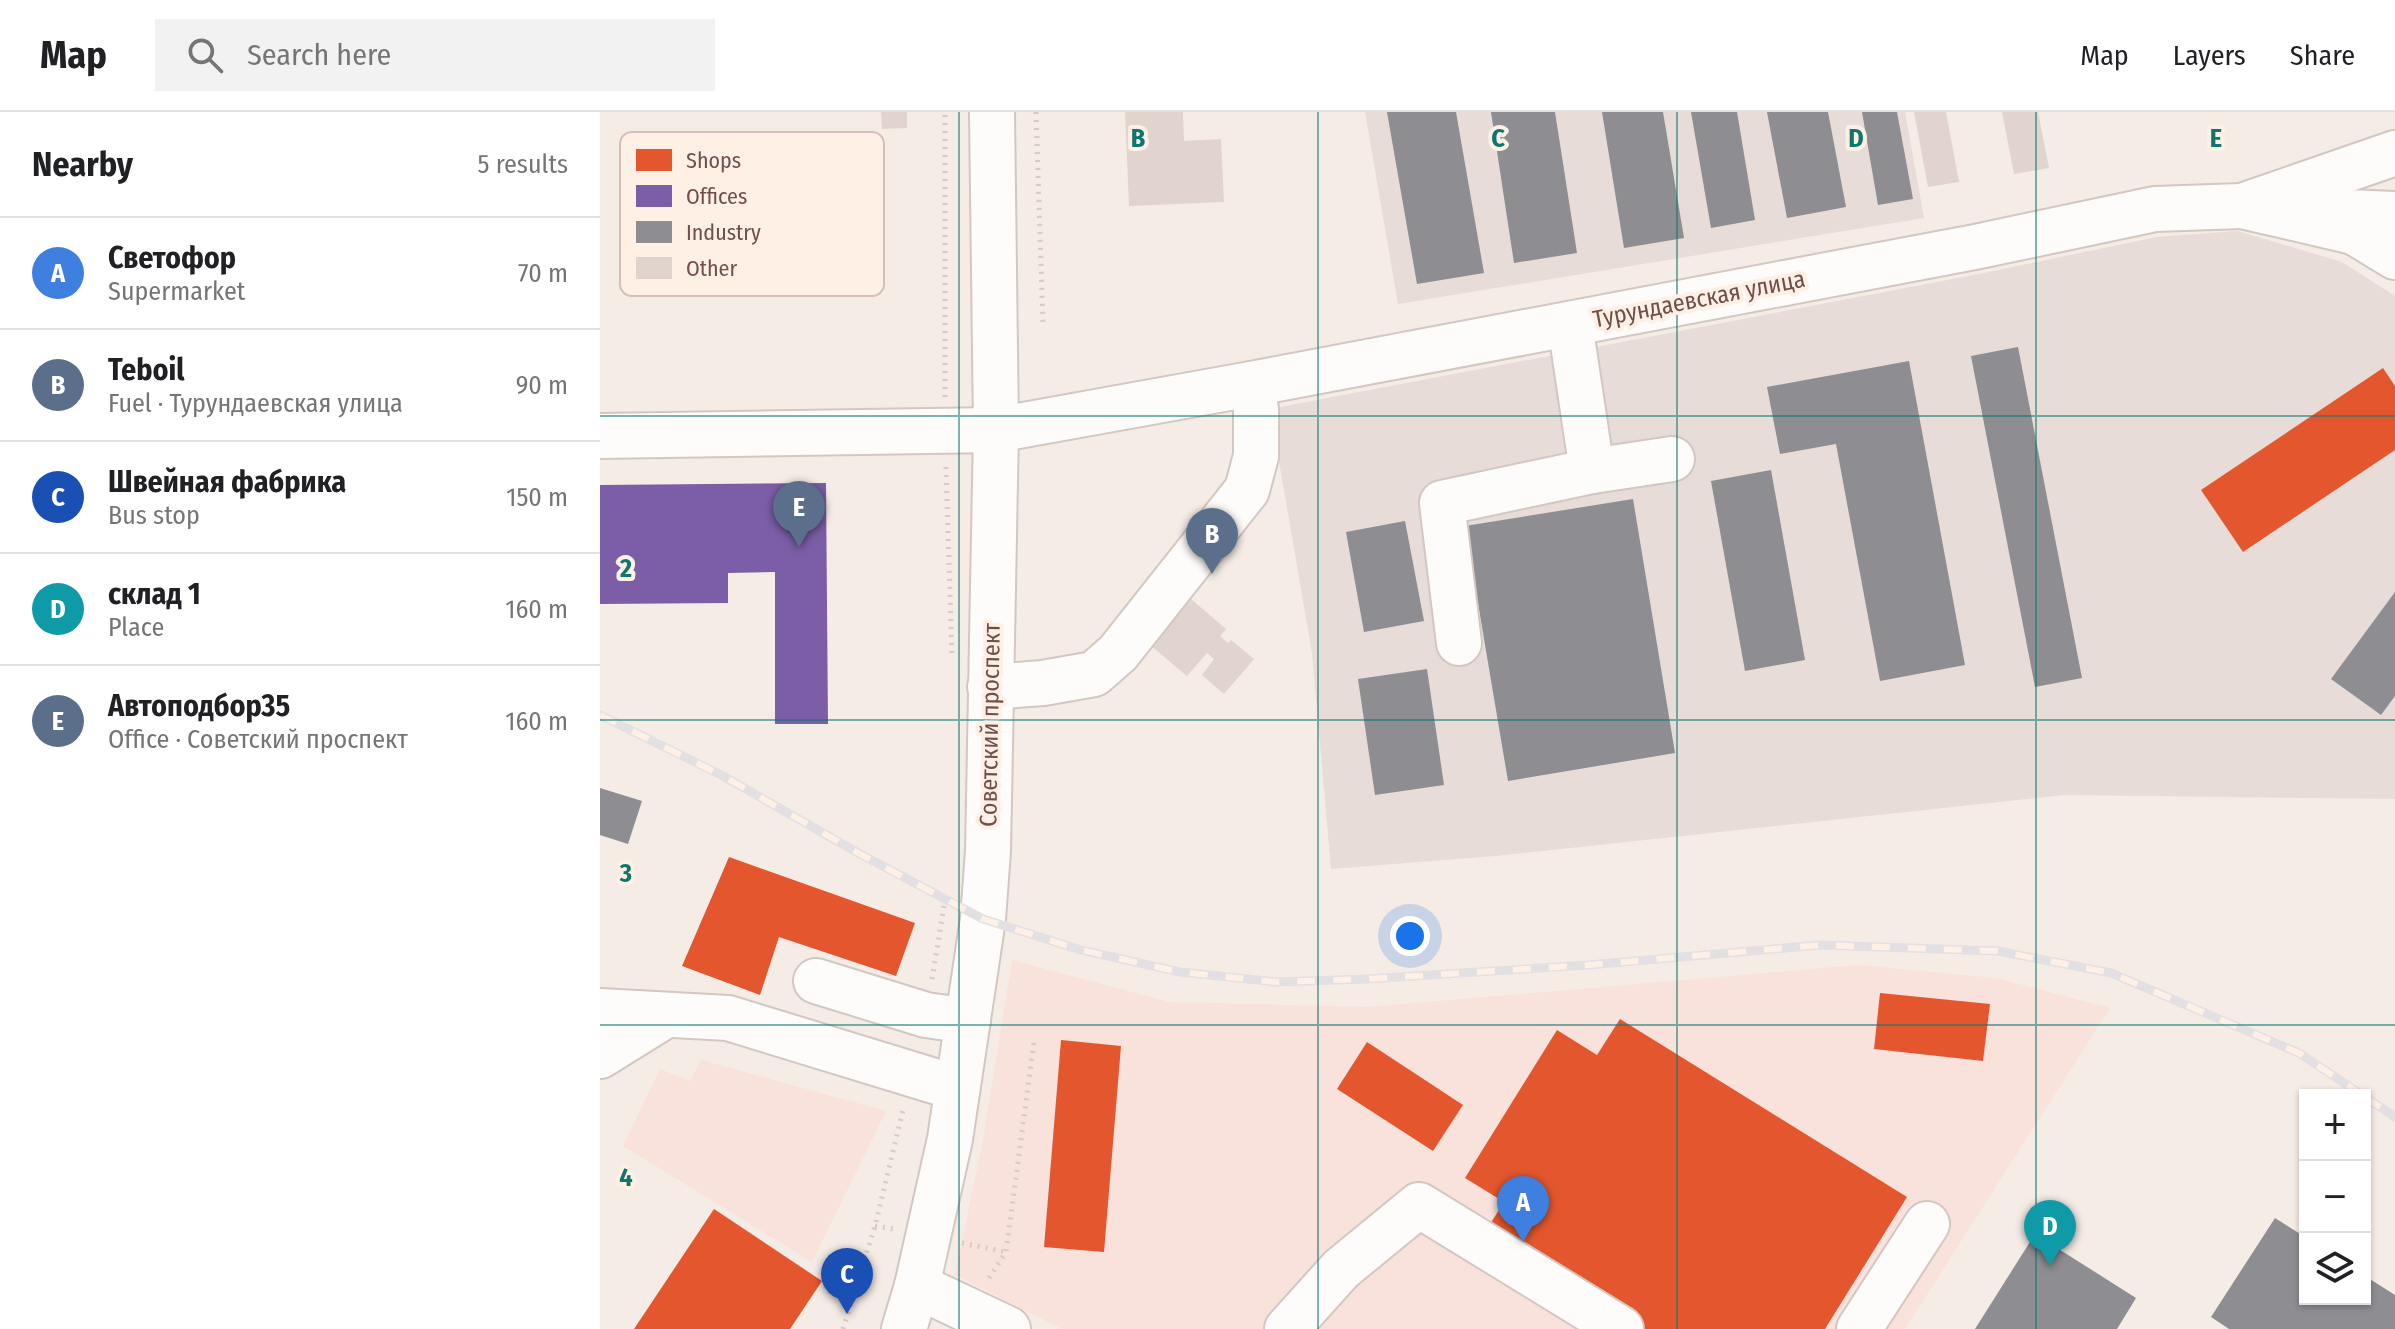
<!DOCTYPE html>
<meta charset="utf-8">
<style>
:root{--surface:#fff;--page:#f2f2f2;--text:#202124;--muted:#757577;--line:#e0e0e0;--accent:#ea580c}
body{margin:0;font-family:"Fira Sans Condensed",sans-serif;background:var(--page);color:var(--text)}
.controls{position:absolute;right:24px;bottom:24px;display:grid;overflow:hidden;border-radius:0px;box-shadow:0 2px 6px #0004}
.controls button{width:72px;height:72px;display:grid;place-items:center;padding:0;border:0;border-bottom:2px solid var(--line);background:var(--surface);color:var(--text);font:40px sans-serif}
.you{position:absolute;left:810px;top:824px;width:28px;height:28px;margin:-20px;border:6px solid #fff;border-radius:50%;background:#1a73e8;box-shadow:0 0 0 12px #1a73e833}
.badge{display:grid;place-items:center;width:52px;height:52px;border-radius:50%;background:var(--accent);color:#fff;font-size:26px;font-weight:700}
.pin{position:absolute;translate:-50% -66px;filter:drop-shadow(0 2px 4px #0008)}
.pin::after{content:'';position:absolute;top:42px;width:28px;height:24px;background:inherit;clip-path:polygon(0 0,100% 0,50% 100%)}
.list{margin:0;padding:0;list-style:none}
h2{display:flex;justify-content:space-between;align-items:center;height:104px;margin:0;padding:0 32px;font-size:34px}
h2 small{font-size:26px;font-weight:400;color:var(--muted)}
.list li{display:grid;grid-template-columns:52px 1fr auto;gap:24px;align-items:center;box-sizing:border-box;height:112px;padding:0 32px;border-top:2px solid var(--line)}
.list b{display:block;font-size:30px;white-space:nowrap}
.list p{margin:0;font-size:26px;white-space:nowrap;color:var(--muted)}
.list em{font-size:26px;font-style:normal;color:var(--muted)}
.icon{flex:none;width:44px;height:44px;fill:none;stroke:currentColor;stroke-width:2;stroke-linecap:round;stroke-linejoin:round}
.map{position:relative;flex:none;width:1795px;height:1217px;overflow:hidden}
header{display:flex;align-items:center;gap:48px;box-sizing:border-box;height:112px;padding:0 40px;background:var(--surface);border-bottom:2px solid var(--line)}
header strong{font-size:38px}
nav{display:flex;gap:44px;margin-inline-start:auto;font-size:28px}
.search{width:560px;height:72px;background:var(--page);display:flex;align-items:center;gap:20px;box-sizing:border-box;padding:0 28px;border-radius:0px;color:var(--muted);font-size:30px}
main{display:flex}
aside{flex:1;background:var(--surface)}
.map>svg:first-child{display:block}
</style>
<header>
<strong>Map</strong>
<div class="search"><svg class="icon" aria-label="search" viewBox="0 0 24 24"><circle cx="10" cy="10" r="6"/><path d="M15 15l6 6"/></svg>Search here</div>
<nav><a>Map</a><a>Layers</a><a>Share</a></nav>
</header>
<main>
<aside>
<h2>Nearby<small>5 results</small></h2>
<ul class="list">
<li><span class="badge" style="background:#3f7fe0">A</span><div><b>Светофор</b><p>Supermarket</p></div><em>70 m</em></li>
<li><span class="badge" style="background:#5c6f8a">B</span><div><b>Teboil</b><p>Fuel · Турундаевская улица</p></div><em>90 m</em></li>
<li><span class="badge" style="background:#1a4fb4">C</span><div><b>Швейная фабрика</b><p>Bus stop</p></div><em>150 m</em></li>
<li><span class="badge" style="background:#0f9aa8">D</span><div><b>склад 1</b><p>Place</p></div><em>160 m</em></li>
<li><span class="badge" style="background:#5c6f8a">E</span><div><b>Автоподбор35</b><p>Office · Советский проспект</p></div><em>160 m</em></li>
</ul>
</aside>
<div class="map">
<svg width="1795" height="1217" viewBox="0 0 1795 1217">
<rect width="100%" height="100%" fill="#f5ece6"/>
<g fill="#f9e1dc">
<polygon points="412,848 569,890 768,895 1258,853 1396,866 1510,896 1305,1217 462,1217 355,1163 383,1028"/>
<polygon points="101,948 286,999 212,1150 23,1034 60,957 90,969"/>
</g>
<g fill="#e7dcd7">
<polygon points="765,0 1305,0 1324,106 798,192"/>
<polygon points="1638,119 1742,150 1795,184 1795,687 1464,683 895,744 731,757 712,541 670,297 1379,162 1557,125"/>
</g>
<g fill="#e4572e">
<polygon points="1783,256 1795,274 1795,338 1643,440 1601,378"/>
<polygon points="129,745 315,811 296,864 179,825 160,883 82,854"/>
<polygon points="1280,881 1390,892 1383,949 1274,937"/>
<polygon points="1020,907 1307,1085 1225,1217 1041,1217 885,1120 904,1090 865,1066 957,918 997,943"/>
<polygon points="461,928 521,934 504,1140 444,1135"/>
<polygon points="767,930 863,993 833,1039 737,977"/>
<polygon points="114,1097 222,1169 190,1217 34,1217"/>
</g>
<polygon fill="#7b5ea7" points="226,371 228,612 175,612 175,460 128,461 128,491 0,492 0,373"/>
<g fill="#8d8d92">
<polygon points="787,0 856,0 884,161 817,172"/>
<polygon points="891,0 955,0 977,141 914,151"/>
<polygon points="1002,0 1063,0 1084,126 1024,136"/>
<polygon points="1091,0 1137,0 1155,108 1111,116"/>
<polygon points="1167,0 1228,0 1246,95 1187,106"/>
<polygon points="1262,0 1297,0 1313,87 1278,93"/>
<polygon points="1418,235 1482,566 1435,575 1371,244"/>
<polygon points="1309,249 1365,553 1280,569 1236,332 1180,342 1167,275"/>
<polygon points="1171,358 1205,548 1145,559 1111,369"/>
<polygon points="1033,387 1075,641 908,669 865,414"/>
<polygon points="805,409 824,509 764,520 746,420"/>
<polygon points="1795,480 1795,584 1781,603 1731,567"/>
<polygon points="827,557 844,673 775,683 758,567"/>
<polygon points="0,676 42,689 28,732 0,723"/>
<polygon points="1675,1106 1705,1125 1705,1187 1765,1187 1765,1164 1795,1183 1795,1217 1629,1217 1611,1205"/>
<polygon points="1435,1122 1536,1186 1517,1217 1375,1217"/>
</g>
<g fill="#e1d4ce">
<polygon points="281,0 307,0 307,16 282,17"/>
<polygon points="525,0 583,0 584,29 621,27 624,90 529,94"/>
<polygon points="1314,0 1346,0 1359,70 1328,75"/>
<polygon points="1402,0 1438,0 1449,56 1414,62"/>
<polygon points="584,481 626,517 620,524 628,531 631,528 654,547 624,582 602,563 614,547 607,541 587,564 544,528"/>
</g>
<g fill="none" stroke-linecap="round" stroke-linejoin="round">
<defs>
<g id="minor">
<polyline points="1642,94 1754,120 1795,145"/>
<polyline points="1724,99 1795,102"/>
<polyline points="0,324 396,318 651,272 1375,135 1555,97 1642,94 1795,41"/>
<polyline points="992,359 1072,347"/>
<polyline points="859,531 842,391 992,359 970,212"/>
<polyline points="390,575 443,571 494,562 518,541 647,378 656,344 656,297 651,272"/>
<polyline points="216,869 326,903 368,909"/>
<polyline points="0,899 128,906 357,976"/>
<polyline points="0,944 66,903"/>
<polyline points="317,1174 408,1217"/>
<polyline points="304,1217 317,1174 350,1027 383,807 388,739 396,318 392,0"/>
<polyline points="687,1217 741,1157 819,1093 1021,1217"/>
<polyline points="1259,1217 1327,1112"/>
</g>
</defs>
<use href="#minor" stroke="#d3c7c2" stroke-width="48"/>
<g stroke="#d6cbc8" stroke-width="5" stroke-dasharray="2 6" stroke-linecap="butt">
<polyline points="436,0 443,212"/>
<polyline points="345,285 345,0"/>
<polyline points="346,355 352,545"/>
<polyline points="332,867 344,794"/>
<polyline points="275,1114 294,1117"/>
<polyline points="362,1131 406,1140"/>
<polyline points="389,1166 406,1140 434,930"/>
<polyline points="243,1217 275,1114 303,998"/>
</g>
<use href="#minor" stroke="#fefcfb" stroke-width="44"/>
<defs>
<g id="rail">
<polyline points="0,603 123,664 260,742 383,807 481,838 580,860 676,870 767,867 988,853 1220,833 1398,839 1511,861 1699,941 1762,983"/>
<polyline points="1765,985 1795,1005"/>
</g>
</defs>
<use href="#rail" stroke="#e2e0e3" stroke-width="9"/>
<use href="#rail" stroke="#fff0e6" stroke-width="6" stroke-dasharray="18" stroke-linecap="butt"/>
</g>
<path fill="none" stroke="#0f766e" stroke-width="2" stroke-opacity="0.55" d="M 359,0 L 359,1217M 718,0 L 718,1217M 1077,0 L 1077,1217M 1436,0 L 1436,1217M 0,304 L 1795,304M 0,608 L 1795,608M 0,913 L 1795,913"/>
<g text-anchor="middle" stroke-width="8" stroke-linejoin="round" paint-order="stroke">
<g font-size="24" fill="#714f48" stroke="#fff0e6">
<text transform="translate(1099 187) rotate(-11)" y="8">Турундаевская улица</text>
<text transform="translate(390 613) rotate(-89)" y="8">Советский проспект</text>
</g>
</g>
<rect x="20" y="20" width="264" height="164" rx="12" fill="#fff0e6" stroke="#d4c0b7" stroke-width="2"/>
<rect x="36" y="37" width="36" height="22" fill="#e4572e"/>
<rect x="36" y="73" width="36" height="22" fill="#7b5ea7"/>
<rect x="36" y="109" width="36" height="22" fill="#8d8d92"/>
<rect x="36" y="145" width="36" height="22" fill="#e1d4ce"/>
<g font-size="22" fill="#714f48">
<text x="86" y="56">Shops</text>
<text x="86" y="92">Offices</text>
<text x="86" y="128">Industry</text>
<text x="86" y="164">Other</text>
</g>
<g font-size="26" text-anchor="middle" font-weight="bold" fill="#0f766e" stroke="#fff0e6" stroke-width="8" stroke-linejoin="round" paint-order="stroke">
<text x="538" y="35">B</text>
<text x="898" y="35">C</text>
<text x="1256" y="35">D</text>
<text x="1616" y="35">E</text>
<text x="26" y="465">2</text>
<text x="26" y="770">3</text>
<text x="26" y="1074">4</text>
</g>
</svg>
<div class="controls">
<button>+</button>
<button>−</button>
<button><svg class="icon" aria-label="layers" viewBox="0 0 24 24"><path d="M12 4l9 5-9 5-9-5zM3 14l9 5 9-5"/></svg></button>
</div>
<div class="you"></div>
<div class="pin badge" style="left:923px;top:1130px;background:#3f7fe0">A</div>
<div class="pin badge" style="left:612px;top:462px;background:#5c6f8a">B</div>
<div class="pin badge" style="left:247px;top:1202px;background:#1a4fb4">C</div>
<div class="pin badge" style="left:1450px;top:1154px;background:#0f9aa8">D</div>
<div class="pin badge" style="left:199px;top:435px;background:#5c6f8a">E</div>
</div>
</main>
